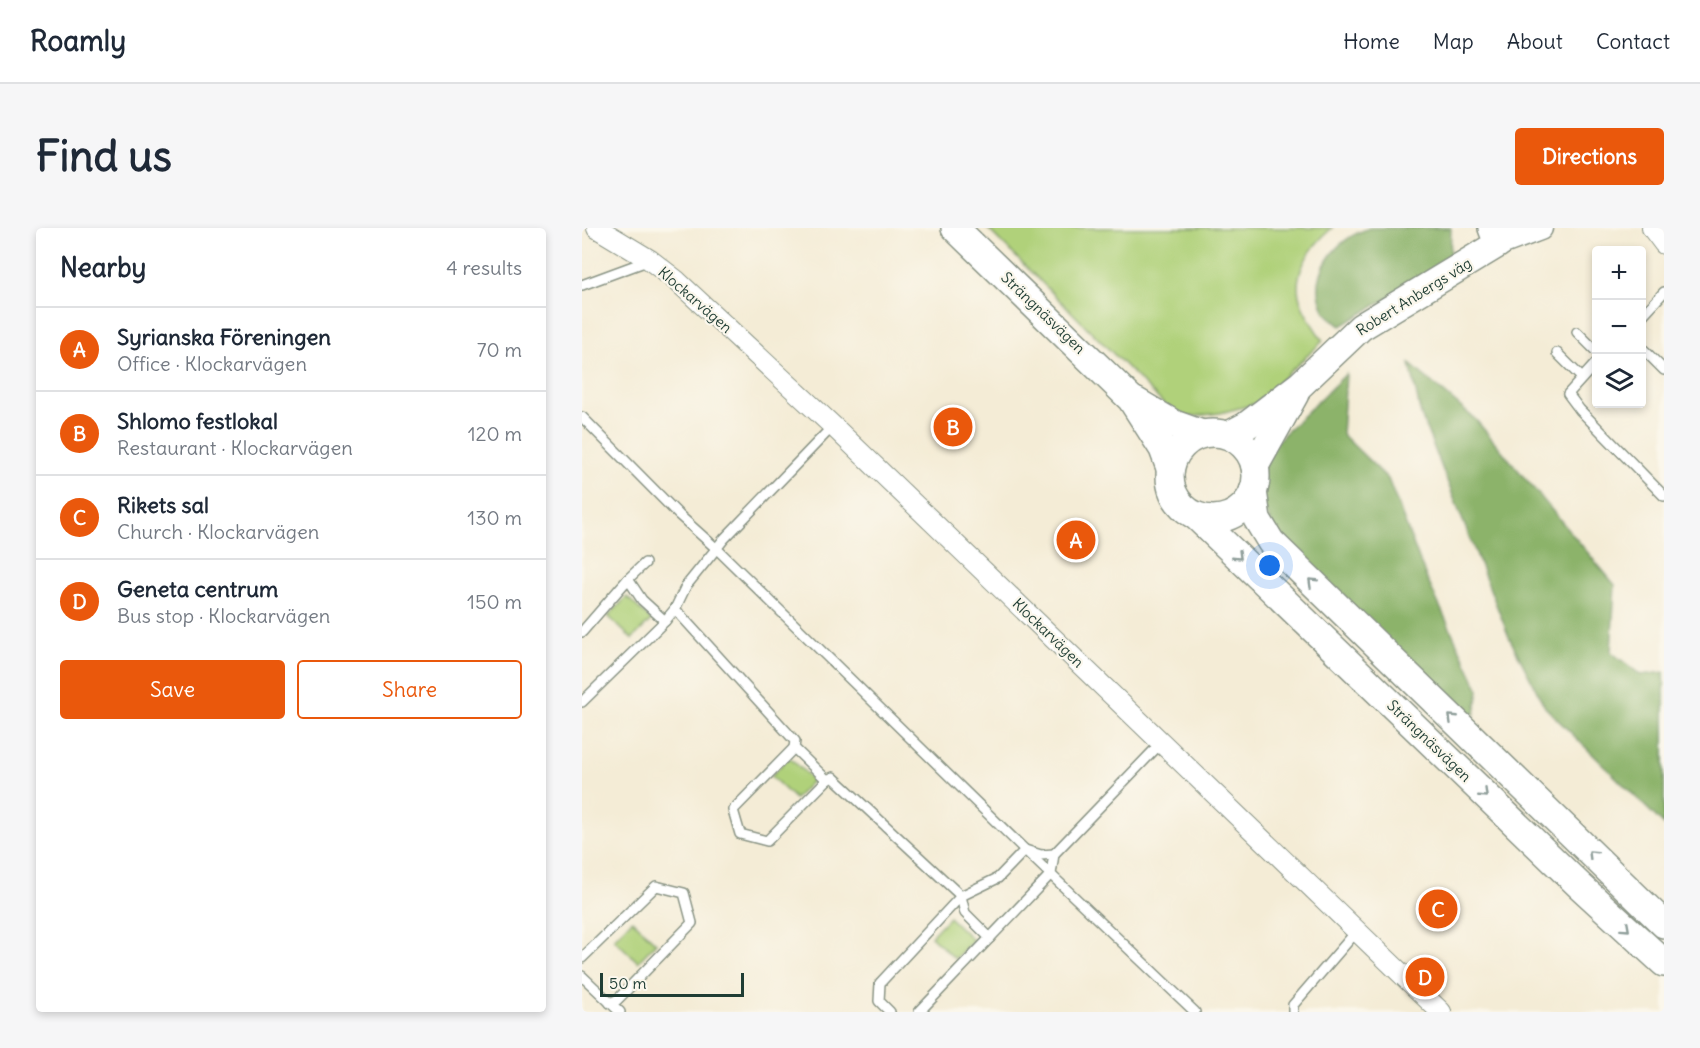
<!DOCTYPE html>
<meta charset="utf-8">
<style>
:root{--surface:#fff;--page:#f6f6f7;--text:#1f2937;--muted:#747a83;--line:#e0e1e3;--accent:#ea580c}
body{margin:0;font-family:Delius,sans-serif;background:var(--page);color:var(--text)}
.controls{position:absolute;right:18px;top:18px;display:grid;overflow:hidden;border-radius:6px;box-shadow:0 3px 9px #0003}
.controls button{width:54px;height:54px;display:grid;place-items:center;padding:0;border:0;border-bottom:2px solid var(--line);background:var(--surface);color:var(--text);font:30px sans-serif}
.scale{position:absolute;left:18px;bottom:15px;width:144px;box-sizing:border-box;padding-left:6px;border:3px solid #1f3d34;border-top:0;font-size:16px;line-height:21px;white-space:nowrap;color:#1f3d34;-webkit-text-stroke:4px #fbf7ec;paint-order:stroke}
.you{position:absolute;left:688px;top:338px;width:21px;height:21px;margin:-15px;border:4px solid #fff;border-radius:50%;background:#1a73e8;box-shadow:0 0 0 9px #1a73e833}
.badge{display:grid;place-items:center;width:39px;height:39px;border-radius:50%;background:var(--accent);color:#fff;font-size:20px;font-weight:700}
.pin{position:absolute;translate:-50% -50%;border:3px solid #fff;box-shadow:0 2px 6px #0006}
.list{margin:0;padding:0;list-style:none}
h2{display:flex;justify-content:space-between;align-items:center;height:78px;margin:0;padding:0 24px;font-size:26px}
h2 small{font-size:20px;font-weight:400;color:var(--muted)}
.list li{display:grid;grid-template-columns:39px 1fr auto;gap:18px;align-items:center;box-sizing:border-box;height:84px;padding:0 24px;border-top:2px solid var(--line)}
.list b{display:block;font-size:22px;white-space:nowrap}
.list p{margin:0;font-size:20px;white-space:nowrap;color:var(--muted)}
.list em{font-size:20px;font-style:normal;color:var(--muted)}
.actions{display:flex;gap:12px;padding:18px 24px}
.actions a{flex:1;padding:14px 0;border:2px solid var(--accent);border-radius:6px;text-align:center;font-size:21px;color:var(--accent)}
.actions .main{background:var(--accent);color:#fff}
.icon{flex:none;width:33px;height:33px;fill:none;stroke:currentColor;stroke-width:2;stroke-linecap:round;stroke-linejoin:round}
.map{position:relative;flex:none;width:1082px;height:784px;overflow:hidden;border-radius:6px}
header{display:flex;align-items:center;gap:36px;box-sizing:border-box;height:84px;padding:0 30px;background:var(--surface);border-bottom:2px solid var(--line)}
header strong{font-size:28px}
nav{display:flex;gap:33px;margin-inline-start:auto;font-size:21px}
.intro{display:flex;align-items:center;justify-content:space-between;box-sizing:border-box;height:144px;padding:0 36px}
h1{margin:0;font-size:42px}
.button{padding:15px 27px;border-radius:6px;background:var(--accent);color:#fff;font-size:21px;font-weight:700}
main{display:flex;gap:36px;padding:0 36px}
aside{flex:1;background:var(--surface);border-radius:6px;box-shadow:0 3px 9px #0003}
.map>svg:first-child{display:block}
</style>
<header>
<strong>Roamly</strong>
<nav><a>Home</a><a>Map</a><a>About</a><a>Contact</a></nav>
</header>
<div class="intro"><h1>Find us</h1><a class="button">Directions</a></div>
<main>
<aside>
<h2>Nearby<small>4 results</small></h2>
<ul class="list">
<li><span class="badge">A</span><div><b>Syrianska Föreningen</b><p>Office · Klockarvägen</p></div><em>70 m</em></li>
<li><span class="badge">B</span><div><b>Shlomo festlokal</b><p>Restaurant · Klockarvägen</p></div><em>120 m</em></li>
<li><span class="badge">C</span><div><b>Rikets sal</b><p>Church · Klockarvägen</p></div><em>130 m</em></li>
<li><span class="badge">D</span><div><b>Geneta centrum</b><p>Bus stop · Klockarvägen</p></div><em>150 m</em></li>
</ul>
<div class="actions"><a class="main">Save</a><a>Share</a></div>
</aside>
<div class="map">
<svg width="1082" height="784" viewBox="0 0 1082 784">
<rect width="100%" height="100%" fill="#fbf7ec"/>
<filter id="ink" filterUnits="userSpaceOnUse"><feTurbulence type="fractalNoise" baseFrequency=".0167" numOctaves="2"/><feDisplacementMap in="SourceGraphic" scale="12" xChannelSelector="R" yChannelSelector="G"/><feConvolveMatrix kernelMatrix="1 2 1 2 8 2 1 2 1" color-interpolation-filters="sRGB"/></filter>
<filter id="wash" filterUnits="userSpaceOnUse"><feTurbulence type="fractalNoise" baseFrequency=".008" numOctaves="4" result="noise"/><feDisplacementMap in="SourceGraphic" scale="24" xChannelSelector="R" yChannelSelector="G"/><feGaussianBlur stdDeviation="1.35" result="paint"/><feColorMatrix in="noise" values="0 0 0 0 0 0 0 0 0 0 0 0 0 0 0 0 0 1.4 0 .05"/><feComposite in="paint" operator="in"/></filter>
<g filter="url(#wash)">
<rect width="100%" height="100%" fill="#f4ecd6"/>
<g fill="#b0d17a" stroke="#688757" stroke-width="1.5">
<path d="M 405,0 L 750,0 C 729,18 708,47 719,75 C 724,88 733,101 741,113 L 673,176 L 638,185 L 606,189 L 591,185 Z"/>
<polygon points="45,369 69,392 50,411 26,388"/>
<polygon points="207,529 231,552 213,571 189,548"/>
<polygon points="367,689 391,712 373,731 349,708"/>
<polygon points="50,692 74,715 56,734 32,711"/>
</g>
<g fill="#8cb36a" stroke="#56784f" stroke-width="1.5">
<path d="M 788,0 L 869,0 L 868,33 L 759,98 C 754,94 745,88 742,82 C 725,46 754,10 788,0 Z"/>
<polygon points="828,136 894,192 1033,357 1029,424 1059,447 1082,444 1082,597 963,479 927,409 839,187"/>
<polygon points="764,146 760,206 806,251 844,349 897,462 893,486 878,482 694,306 681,278 681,236 692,216"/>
</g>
</g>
<g filter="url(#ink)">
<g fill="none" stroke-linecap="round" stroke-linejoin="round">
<defs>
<g id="service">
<polyline points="0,57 65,33"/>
<polyline points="1060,88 1082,64"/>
<polyline points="995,104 1014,123"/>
<polyline points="1060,120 1082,142"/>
<polyline points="975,125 1000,150"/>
<polyline points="1014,135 986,166 998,182 1082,268"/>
<polyline points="0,189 97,287 136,322 443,622 613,784"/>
<polyline points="251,198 142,311 104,358 93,381 213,513 212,520 245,552 251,549 379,668 416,650 443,622 459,627 472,626"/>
<polyline points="63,335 46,351 60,372 83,393 93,381"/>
<polyline points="0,404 46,351"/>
<polyline points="0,474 83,393"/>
<polyline points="212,520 151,582 158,606 185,613 245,552"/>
<polyline points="0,730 74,658 102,665 110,695 35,772 28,775"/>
<polyline points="0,748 38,784"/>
<polyline points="308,784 297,773 298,755 379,668 383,685 408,710"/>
<polyline points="337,784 469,646 472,626 579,515"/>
<polyline points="711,784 711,777 774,704"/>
</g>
<g id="minor">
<polyline points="15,0 68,32 95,53 251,198 859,784"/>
<polyline points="1070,0 1082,16"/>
</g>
<polyline id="tertiary" points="916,16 958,0"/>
<g id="secondary">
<polyline points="373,0 549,171 581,221 588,240"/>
<polyline points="553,173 592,196 620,206"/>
<circle cx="631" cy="248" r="43"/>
<polyline points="647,207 664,198 718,157 779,99 916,16 910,0"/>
<polyline points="673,238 713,166"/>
<polyline points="671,263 675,291 689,314 1082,696"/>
<polyline points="614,288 997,657 1082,735"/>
</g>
</defs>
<use href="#service" stroke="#8a9485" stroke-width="12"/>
<use href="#minor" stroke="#8a9485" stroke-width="22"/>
<use href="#tertiary" stroke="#8a9485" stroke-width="27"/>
<use href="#secondary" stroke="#8a9485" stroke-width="30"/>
<use href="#service" stroke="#fff" stroke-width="9"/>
<use href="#minor" stroke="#fff" stroke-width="20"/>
<use href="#tertiary" stroke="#fff" stroke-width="24"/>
<use href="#secondary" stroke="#fff" stroke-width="27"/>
</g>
<defs><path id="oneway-chevron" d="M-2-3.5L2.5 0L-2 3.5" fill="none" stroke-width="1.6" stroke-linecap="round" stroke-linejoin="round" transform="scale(1.5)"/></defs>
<g stroke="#8f9e9a">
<use href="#oneway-chevron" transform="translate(656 328) rotate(44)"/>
<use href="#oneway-chevron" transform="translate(730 354) rotate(-136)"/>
<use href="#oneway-chevron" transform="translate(870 490) rotate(-136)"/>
<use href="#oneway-chevron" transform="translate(902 566) rotate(44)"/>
<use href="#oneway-chevron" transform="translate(1010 626) rotate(-136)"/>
<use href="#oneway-chevron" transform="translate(1044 700) rotate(42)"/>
</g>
</g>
<g text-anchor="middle" stroke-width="4.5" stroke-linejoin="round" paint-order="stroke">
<g font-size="15" fill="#1f3d34" stroke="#fbf7ec">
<text transform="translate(832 69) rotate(-32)" y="5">Robert Anbergs väg</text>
<text transform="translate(113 72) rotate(41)" y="5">Klockarvägen</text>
<text transform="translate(461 85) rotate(44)" y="5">Strängnäsvägen</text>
<text transform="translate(466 405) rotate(44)" y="5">Klockarvägen</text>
<text transform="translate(847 513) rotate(44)" y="5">Strängnäsvägen</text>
</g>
</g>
</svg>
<div class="controls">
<button>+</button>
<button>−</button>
<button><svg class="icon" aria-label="layers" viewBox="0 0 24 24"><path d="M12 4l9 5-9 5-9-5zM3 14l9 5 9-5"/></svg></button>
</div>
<div class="scale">50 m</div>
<div class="you"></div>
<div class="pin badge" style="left:494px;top:312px">A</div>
<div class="pin badge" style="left:371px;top:199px">B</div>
<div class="pin badge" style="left:856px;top:681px">C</div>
<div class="pin badge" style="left:843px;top:749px">D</div>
</div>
</main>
